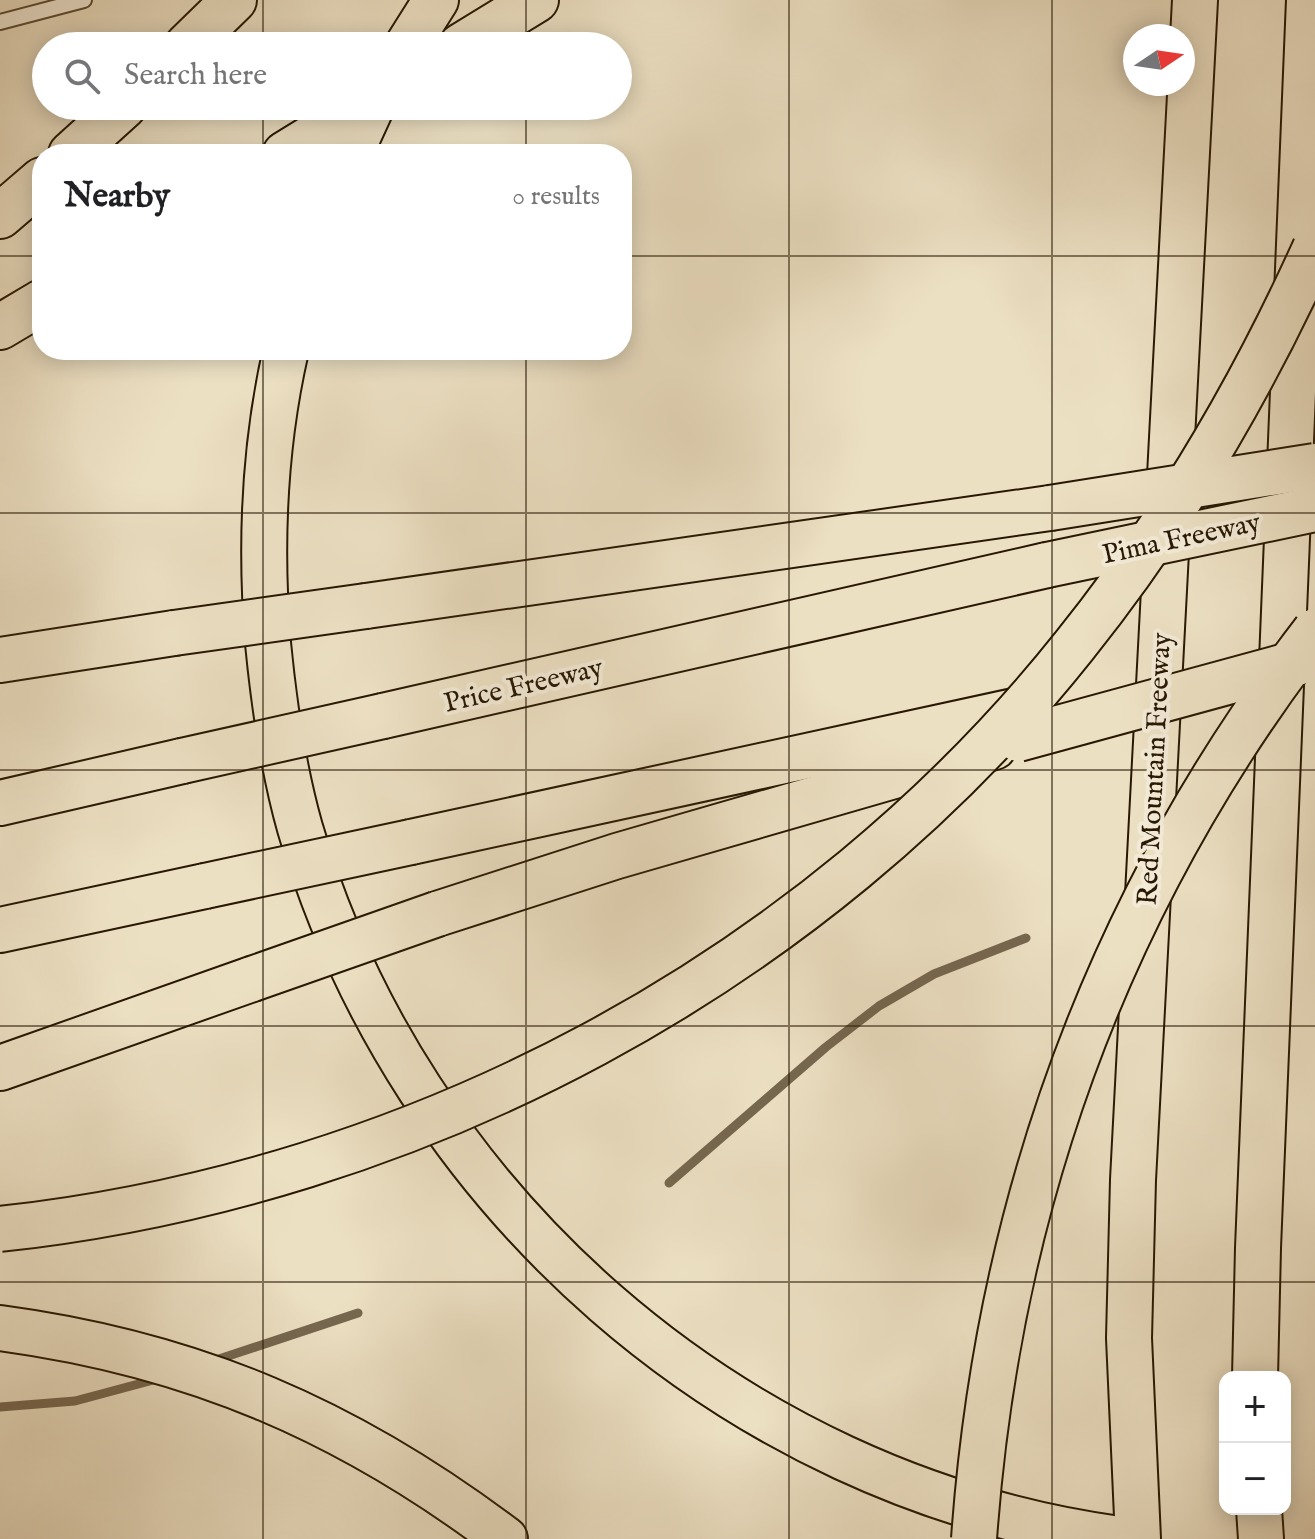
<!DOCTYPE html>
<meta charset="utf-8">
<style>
:root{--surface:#fff;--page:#f6f6f6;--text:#202124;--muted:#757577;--line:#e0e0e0}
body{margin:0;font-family:"IM FELL English",serif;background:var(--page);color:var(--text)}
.controls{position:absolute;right:24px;bottom:24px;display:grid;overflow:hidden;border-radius:16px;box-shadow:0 4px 20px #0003}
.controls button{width:72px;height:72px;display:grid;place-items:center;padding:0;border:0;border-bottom:2px solid var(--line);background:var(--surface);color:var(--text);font:40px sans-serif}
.compass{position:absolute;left:1123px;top:24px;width:72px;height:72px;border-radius:50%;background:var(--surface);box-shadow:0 4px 20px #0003;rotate:77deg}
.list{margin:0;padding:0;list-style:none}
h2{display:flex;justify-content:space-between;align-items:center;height:104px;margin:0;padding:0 32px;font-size:34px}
h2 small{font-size:26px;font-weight:400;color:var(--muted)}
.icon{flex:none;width:44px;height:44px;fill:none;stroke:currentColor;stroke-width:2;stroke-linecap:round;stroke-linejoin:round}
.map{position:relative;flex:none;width:1315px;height:1539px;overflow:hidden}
.search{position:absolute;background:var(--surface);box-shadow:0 4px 20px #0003;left:32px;top:32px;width:600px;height:88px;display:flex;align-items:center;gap:20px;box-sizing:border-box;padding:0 28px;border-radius:44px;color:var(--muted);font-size:30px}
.panel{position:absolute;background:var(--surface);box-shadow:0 4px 20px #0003;left:32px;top:144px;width:600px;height:216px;border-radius:32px}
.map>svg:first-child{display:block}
</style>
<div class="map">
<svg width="1315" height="1539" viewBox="0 0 1315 1539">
<rect width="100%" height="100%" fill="#ece0c3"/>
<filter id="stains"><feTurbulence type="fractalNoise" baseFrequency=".0025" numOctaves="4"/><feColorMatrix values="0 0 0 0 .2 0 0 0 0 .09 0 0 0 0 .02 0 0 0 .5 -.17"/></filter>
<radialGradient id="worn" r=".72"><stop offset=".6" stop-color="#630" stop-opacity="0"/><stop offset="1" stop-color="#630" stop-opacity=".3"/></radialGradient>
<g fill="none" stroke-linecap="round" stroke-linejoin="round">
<g stroke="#75674f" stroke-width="9">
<polyline points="669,1183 826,1047 879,1006 934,974 1026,938"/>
<polyline points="213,1361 358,1313"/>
<polyline points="0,1407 75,1401 157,1379"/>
</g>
<defs>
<polyline id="lane" points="0,22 84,0"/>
<g id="highway">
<polyline points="187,46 234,0"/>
<polyline points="407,46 436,0"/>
<polyline points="461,46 536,0"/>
<polyline points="71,154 124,106"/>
<polyline points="285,154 363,106"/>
<polyline points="350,154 372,106"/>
<polyline points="0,216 42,180"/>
<polyline points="0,327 42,302"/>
<path d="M 286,350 C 264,446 260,545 268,643 C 274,705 283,768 300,828 C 409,1200 734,1486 1119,1539"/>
<polyline points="366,606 1050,508"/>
<polyline points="0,660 174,633"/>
<polyline points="383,716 1047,565"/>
<polyline points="0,803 182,761"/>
<polyline points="411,842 1028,708"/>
<polyline points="437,914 617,856 994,747"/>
<polyline points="0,930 205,886"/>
<polyline points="0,1068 252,979"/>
<path d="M 0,1328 C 194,1354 349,1421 505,1539"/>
<polyline points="1255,1377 1258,1248 1309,0"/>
<polyline points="1259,1509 1261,1539"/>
<polyline points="1138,1539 1129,1338 1133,1180 1195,0"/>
</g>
</defs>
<use href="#lane" stroke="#594a33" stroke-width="18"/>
<use href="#highway" stroke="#281803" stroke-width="48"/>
<use href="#lane" stroke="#f3ebd8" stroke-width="14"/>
<use href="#highway" stroke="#ece0c3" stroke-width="44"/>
<defs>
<g id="highway-bridge">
<polyline points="1050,508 1315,466"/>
<polyline points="1047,565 1315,509"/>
<polyline points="174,633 366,606"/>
<polyline points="1018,739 1297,663"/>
<polyline points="182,761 383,716"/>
<polyline points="205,886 411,842"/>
<polyline points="252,979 437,914"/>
<path d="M 0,1229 C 415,1184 813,974 1074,646 C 1172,524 1251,390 1315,248"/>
<path d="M 974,1539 C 998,1203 1109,898 1315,631"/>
</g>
</defs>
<use href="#highway-bridge" stroke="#281803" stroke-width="48" stroke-linecap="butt"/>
<use href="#highway-bridge" stroke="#ece0c3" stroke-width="44"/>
</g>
<path fill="none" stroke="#281803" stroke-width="2" stroke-opacity="0.55" d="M 263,0 L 263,46M 526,0 L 526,46M 789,0 L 789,1539M 1052,0 L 1052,1539M 263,106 L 263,154M 526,106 L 526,154M 0,256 L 42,256M 622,256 L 1315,256M 263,350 L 263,1539M 526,350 L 526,1539M 0,513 L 1315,513M 0,770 L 1315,770M 0,1026 L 1315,1026M 0,1282 L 1315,1282"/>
<g text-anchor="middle" stroke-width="8" stroke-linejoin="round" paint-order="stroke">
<g font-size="28" fill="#281803" stroke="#f3ebd8">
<text transform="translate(1181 537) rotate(-12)" y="10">Pima Freeway</text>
<text transform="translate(523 684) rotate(-13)" y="10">Price Freeway</text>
<text transform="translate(1153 769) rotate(-87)" y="10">Red Mountain Freeway</text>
</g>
</g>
<rect width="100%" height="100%" filter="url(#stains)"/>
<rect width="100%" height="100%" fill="url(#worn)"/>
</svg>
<div class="controls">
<button>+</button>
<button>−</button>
</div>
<svg class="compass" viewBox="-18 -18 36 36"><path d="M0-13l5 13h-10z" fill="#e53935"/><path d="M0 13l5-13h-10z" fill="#757577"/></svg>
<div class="search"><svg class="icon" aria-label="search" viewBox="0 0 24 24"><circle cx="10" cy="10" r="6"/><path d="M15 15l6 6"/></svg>Search here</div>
<section class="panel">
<h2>Nearby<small>0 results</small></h2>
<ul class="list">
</ul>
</section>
</div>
